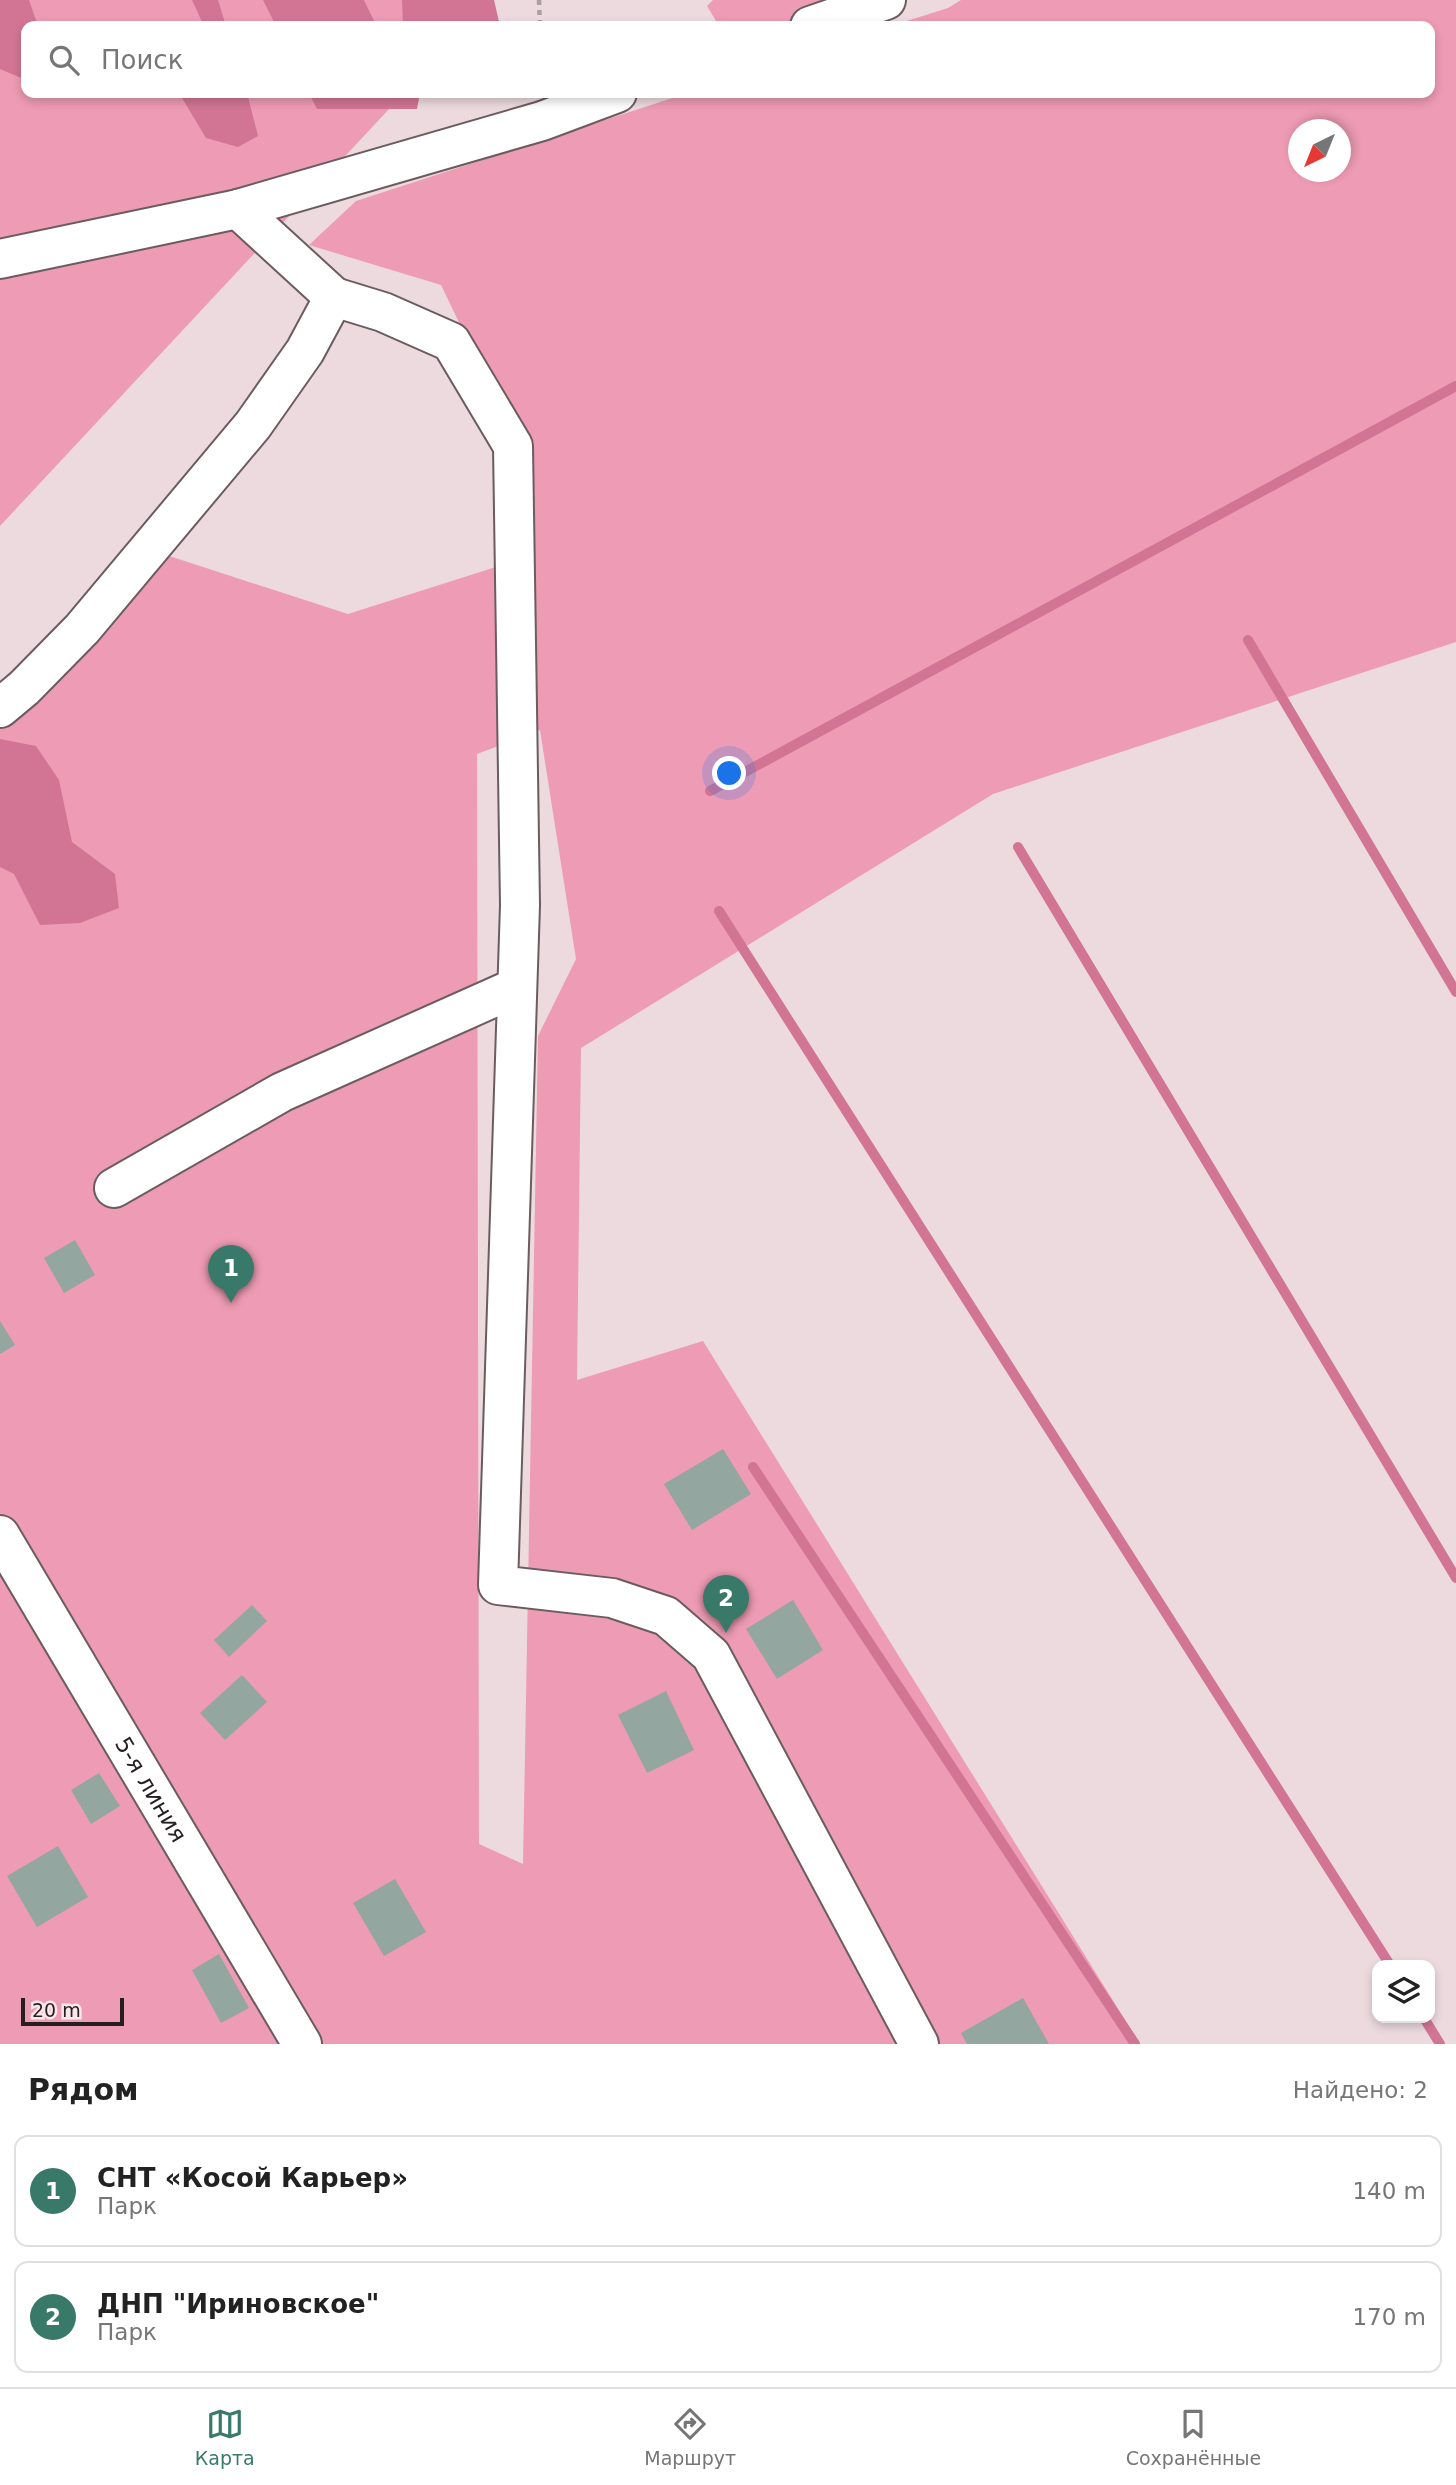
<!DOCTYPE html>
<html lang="ru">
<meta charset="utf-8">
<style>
:root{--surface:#fff;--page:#f6f6f6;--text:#222;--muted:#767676;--line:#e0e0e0;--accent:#387969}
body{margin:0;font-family:"DejaVu Sans",sans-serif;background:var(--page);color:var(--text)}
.controls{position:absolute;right:21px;bottom:21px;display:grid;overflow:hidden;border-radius:14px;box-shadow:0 4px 10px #0003}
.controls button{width:63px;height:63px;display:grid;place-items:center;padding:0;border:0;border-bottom:2px solid var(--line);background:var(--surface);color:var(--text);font:35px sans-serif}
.compass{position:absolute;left:1288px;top:119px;width:63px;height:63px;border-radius:50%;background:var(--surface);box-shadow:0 4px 10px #0003;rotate:223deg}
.scale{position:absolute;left:21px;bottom:18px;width:103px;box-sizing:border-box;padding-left:7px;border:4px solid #251f21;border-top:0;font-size:19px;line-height:24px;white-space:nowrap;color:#251f21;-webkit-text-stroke:5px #fae7ec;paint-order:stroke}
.you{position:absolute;left:730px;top:774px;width:24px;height:24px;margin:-18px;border:5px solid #fff;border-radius:50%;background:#1a73e8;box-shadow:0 0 0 10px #1a73e833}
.badge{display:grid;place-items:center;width:46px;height:46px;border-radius:50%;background:var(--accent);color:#fff;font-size:23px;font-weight:700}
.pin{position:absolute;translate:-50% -58px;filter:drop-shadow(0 2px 4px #0008)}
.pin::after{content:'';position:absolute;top:37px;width:24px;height:21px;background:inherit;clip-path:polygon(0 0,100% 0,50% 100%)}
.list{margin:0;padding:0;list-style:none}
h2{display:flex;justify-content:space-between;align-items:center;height:91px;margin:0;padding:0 28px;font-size:30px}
h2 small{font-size:23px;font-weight:400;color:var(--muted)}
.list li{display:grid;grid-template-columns:46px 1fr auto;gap:21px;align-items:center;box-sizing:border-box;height:112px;margin:0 14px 14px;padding:0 14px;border:2px solid var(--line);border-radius:14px}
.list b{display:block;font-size:26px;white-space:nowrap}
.list p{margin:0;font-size:23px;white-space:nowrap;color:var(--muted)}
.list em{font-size:23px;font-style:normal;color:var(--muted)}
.icon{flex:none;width:38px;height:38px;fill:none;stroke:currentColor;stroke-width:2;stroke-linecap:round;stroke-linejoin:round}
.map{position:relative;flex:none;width:1456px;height:2044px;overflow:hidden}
.search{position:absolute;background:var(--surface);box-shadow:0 4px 10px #0003;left:21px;right:21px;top:21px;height:77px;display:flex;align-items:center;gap:18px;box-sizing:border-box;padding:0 24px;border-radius:14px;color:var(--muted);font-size:26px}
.sheet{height:343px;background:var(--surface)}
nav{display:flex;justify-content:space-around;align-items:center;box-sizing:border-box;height:98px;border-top:2px solid var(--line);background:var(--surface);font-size:19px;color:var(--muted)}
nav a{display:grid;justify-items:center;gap:4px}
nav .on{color:var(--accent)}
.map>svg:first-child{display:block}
</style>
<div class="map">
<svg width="1456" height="2044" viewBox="0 0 1456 2044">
<rect width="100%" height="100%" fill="#ecdadf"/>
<g fill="#ee9bb5" fill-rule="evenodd">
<polygon points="0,0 491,0 466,26 26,26 26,93 404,93 0,526"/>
<polygon points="713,0 849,0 789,26 719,26 707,6"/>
<path d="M 961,0 L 1456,0 L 1456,642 L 993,794 L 581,1048 L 577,1380 L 703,1341 L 1140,2044 L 0,2044 L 0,714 L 157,552 L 348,614 L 534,555 L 533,476 L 441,285 L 309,245 L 356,201 L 688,93 L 1430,93 L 1430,26 L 891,26 L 948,8 ZM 1298,130 L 1340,130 L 1340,172 L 1298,172 ZM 540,730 L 576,959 L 538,1036 L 523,1864 L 479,1844 L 477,754 Z"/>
</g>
<g fill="#d27594">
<polygon points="0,0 29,0 38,26 26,26 26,80 0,69"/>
<polygon points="192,0 218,0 226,26 204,26"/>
<polygon points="263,0 364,0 375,23 384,26 276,26"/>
<polygon points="402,0 494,0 500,26 403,26"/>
<polygon points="179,93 247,93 258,136 238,147 206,138"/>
<polygon points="309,93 420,93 417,109 317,109"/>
<polygon points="0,739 36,746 59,780 72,842 115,874 119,908 80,923 40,925 14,874 0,867"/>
</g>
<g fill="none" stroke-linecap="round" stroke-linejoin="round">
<g stroke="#d27594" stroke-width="10">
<polyline points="1248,640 1456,992"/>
<polyline points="710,791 1456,386"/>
<polyline points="1018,847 1456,1578"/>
<polyline points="719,911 1390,1965"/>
<polyline points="753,1467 1135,2044"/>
<polyline points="1424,2018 1440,2044"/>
</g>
</g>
<g fill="#94a6a0">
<polygon points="75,1240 95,1275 64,1293 44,1258"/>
<polygon points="0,1321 15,1345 0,1354"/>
<polygon points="723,1449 751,1494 692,1530 664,1484"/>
<polygon points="793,1600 823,1650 777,1679 746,1629"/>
<polygon points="252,1605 267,1621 229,1657 214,1640"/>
<polygon points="242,1675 267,1702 225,1740 200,1713"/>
<polygon points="666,1691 694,1750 647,1773 618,1715"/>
<polygon points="99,1773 120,1806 91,1824 71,1790"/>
<polygon points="58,1846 88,1897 37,1927 7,1876"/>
<polygon points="395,1879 426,1932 384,1956 353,1903"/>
<polygon points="219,1954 249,2008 221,2023 192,1970"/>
<polygon points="1023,1998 1049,2044 967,2044 961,2033"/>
</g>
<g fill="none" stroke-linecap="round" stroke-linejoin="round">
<defs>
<g id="minor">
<polyline points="810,26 886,0"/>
<polyline points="0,259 238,209 542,121 617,93"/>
<polyline points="334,297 383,312 451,342 513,446 520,905 498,1585 612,1598 666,1616 711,1655 919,2044"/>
<polyline points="0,708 24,688 82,629 253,425 305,351 334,297 238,209"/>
<polyline points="114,1188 282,1092 517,987"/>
<path id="s1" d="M 0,1535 L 302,2044"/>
</g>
</defs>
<use href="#minor" stroke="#6b5c60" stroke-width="42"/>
<polyline stroke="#ac9ea2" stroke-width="4.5" stroke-dasharray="5 5" stroke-linecap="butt" points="539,0 540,26"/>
<use href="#minor" stroke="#fff" stroke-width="38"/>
</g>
<g text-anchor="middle" stroke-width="7" stroke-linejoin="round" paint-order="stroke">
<g font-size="23" fill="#251f21" stroke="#fae7ec">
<text dy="8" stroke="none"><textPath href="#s1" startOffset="296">5-я линия</textPath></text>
</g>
</g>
</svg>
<div class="controls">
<button><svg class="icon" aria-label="layers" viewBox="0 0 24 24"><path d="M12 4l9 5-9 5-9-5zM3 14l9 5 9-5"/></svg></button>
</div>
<svg class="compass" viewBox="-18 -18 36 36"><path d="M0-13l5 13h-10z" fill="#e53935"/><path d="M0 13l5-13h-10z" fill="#767676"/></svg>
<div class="scale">20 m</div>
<div class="you"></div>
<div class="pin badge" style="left:231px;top:1303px">1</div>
<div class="pin badge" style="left:726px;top:1633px">2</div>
<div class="search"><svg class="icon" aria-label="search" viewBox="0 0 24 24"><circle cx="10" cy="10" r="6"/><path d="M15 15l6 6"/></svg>Поиск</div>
</div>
<section class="sheet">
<h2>Рядом<small>Найдено: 2</small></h2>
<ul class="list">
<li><span class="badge">1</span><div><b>СНТ «Косой Карьер»</b><p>Парк</p></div><em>140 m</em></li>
<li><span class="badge">2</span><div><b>ДНП &quot;Ириновское&quot;</b><p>Парк</p></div><em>170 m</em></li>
</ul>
</section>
<nav>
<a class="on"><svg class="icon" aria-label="map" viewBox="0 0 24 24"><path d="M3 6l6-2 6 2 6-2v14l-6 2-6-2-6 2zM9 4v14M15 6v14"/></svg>Карта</a>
<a><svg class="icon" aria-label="directions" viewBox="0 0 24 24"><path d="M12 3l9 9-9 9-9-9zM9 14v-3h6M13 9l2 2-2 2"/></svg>Маршрут</a>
<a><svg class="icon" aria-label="saved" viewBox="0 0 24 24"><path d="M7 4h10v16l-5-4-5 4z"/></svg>Сохранённые</a>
</nav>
